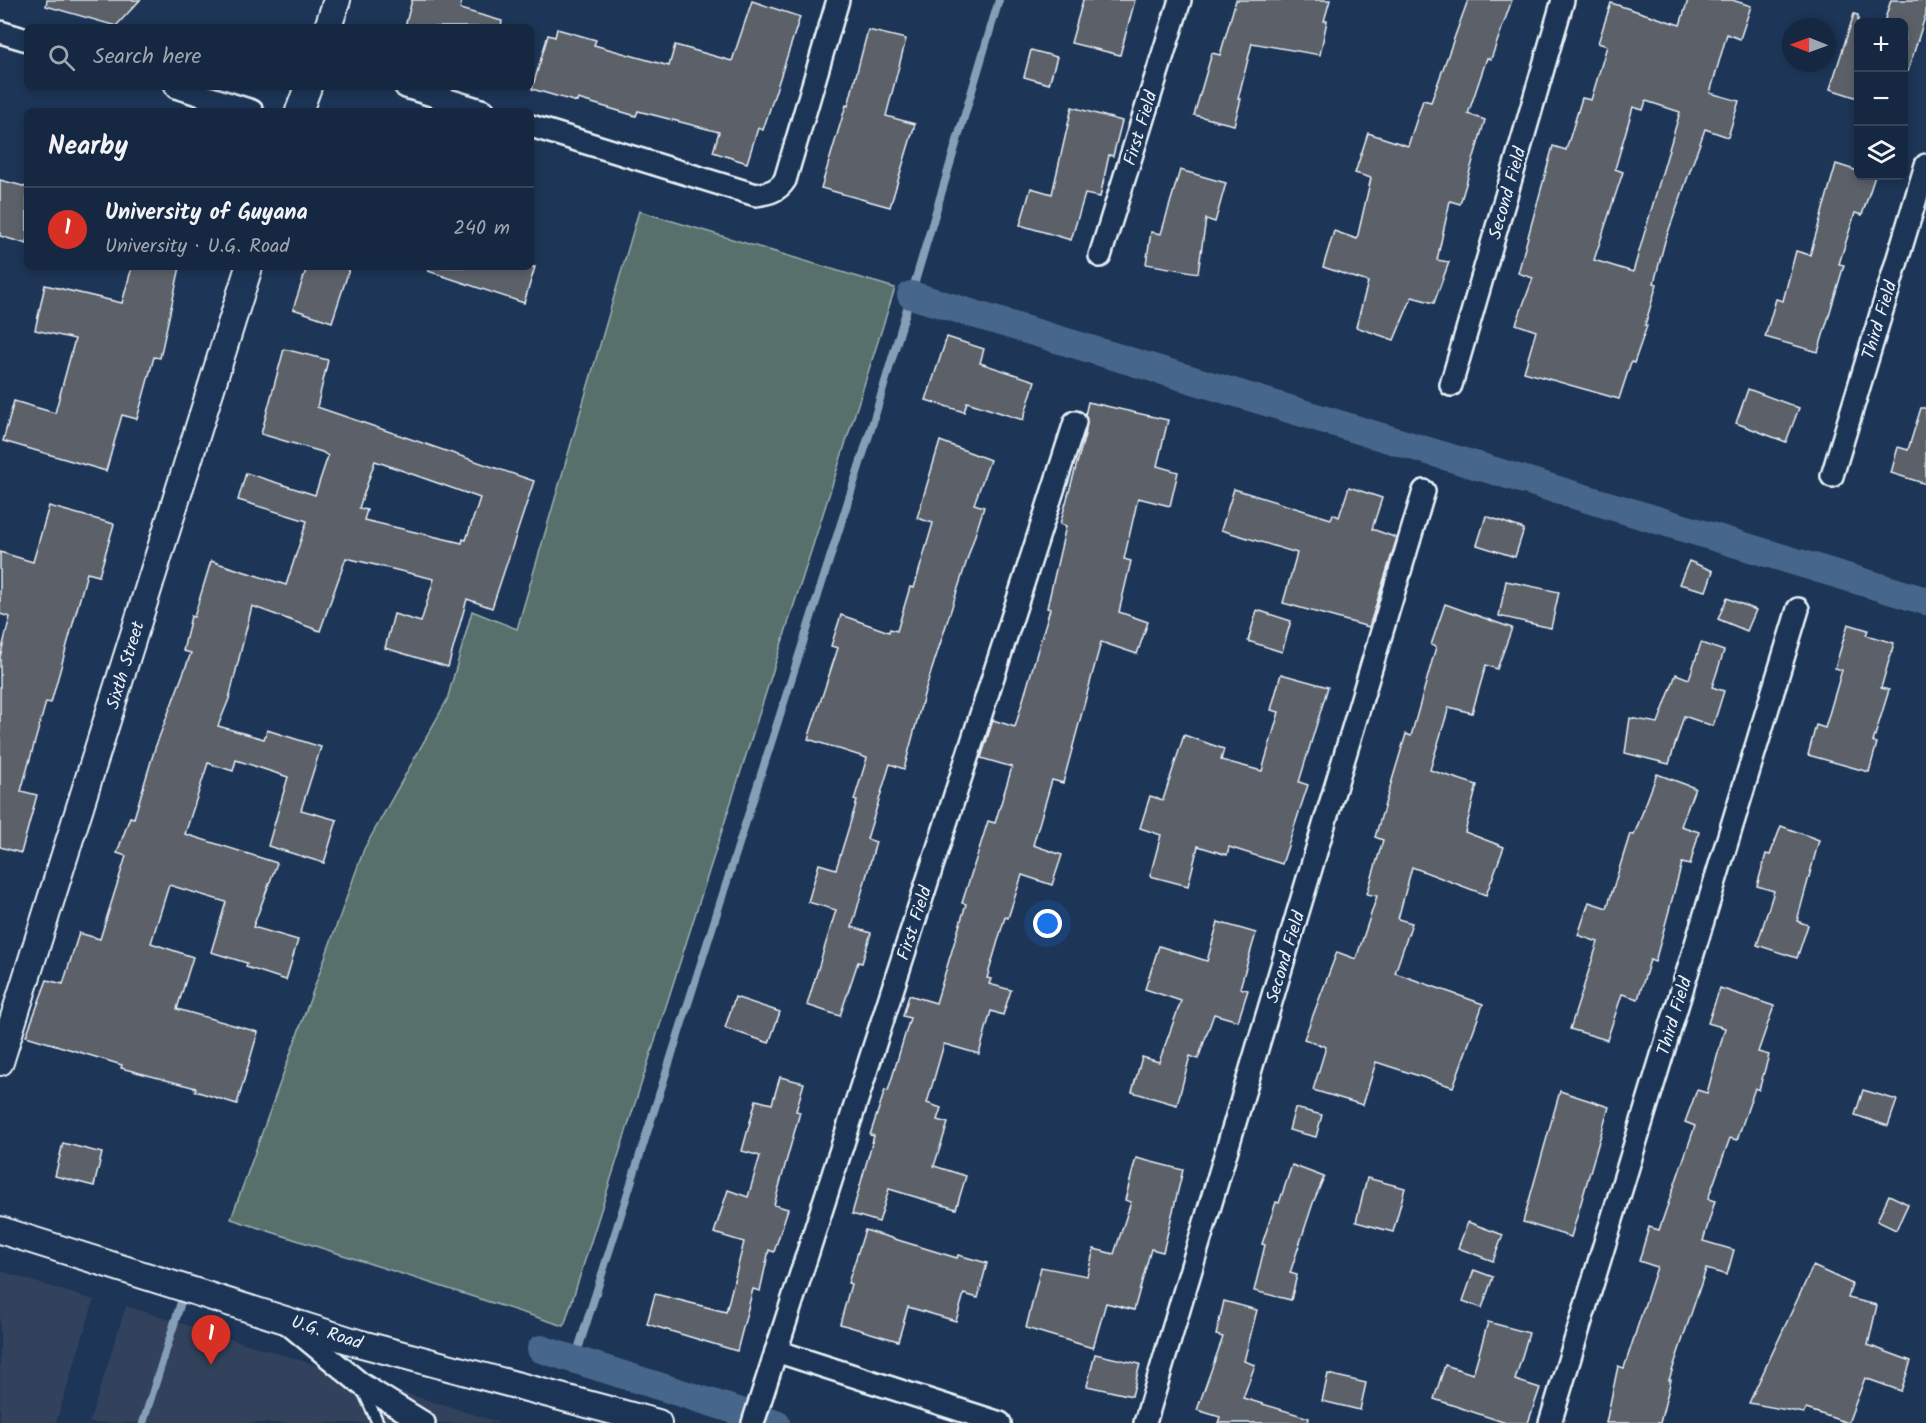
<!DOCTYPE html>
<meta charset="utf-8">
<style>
:root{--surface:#162841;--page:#1f3048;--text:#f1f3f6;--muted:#9ea6b1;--line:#35445a;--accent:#d93025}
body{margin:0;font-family:Kalam,sans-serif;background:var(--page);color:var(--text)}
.controls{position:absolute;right:18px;top:18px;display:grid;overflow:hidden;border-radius:9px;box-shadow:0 3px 9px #0003}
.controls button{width:54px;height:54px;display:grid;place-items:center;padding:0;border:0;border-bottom:2px solid var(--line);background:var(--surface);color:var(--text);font:30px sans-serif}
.compass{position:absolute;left:1782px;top:18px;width:54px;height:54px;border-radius:50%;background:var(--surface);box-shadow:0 3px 9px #0003;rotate:271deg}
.you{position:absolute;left:1048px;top:924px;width:21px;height:21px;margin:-15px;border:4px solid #fff;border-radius:50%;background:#1a73e8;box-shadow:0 0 0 9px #1a73e833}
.badge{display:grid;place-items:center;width:39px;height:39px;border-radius:50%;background:var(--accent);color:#fff;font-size:20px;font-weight:700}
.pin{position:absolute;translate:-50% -50px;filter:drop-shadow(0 2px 3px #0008)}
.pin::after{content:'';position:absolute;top:32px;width:21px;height:18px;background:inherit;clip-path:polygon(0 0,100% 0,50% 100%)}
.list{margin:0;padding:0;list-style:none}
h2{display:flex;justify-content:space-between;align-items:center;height:78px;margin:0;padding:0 24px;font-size:26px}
h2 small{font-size:20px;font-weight:400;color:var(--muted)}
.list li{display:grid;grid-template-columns:39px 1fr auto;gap:18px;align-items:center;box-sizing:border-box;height:84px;padding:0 24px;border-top:2px solid var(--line)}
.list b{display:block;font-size:22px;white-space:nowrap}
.list p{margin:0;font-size:20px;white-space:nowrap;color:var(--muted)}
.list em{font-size:20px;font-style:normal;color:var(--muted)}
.icon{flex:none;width:33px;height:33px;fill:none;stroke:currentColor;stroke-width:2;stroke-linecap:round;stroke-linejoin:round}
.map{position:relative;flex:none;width:1926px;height:1423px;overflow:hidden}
.search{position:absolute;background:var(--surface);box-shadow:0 3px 9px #0003;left:24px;top:24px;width:510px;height:66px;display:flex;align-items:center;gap:15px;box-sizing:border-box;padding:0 21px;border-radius:9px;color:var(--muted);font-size:22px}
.panel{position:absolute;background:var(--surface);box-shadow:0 3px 9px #0003;left:24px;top:108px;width:510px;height:162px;border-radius:9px}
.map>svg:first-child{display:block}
</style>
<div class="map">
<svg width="1926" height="1423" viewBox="0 0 1926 1423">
<rect width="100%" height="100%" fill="#1d3557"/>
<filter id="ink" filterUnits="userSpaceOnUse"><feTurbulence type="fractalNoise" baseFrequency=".0167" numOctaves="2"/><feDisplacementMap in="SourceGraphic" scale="12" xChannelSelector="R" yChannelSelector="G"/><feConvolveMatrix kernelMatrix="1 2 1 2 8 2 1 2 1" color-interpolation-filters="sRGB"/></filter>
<g filter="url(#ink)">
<g fill="#30425c">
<polygon points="0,1271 94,1300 56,1423 0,1423"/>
<polygon points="126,1306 501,1423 89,1423"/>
</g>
<polygon fill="#59706c" stroke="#a0b0b2" stroke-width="1.5" points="639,211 895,288 564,1326 231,1219 364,849 447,700 472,611 517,629"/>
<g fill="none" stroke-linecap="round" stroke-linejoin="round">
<g stroke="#879eb7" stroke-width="8">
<polyline points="574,1362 871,429 999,0"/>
<polyline points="143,1423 182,1299"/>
</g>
<g stroke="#46668b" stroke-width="28">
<polyline points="911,295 1926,601"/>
<polyline points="541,1349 776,1423"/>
</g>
</g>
<g fill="#5c6067" stroke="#e8f1f8" stroke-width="1.5" fill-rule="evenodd">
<polygon points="47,0 140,0 116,26 46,6"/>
<polygon points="412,0 462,0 460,9 502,21 501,27 405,27"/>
<polygon points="1083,0 1135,0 1120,55 1071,43"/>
<polygon points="1236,0 1330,0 1324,21 1327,21 1320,55 1252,43 1238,99 1241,99 1234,125 1194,115 1212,53 1220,55"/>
<polygon points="1468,0 1512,0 1491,59 1487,58 1468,114 1485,120 1460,204 1450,201 1437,260 1449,262 1434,303 1412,297 1394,340 1356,327 1368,282 1323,267 1334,231 1357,239 1371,178 1355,173 1368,133 1408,146 1423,100 1431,102"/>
<path d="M 1688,0 L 1732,0 L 1751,6 L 1740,39 L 1727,34 L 1710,93 L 1739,101 L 1728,137 L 1705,129 L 1665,241 L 1654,283 L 1657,284 L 1645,325 L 1647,326 L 1634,363 L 1631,362 L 1619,399 L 1524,372 L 1536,331 L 1516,324 L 1533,278 L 1518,273 L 1553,146 L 1566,150 L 1582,98 L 1591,100 L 1607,46 L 1598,43 L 1611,3 L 1680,25 ZM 1646,101 L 1680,112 L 1633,272 L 1594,260 L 1623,172 L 1615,169 L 1633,107 L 1643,110 Z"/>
<polygon points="1891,0 1926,0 1926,14 1908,71 1904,70 1904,22 1884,22"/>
<polygon points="752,1 800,17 763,130 758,128 747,163 713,152 719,132 638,111 636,116 578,99 577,102 532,89 548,35 555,37 557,29 596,40 594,45 669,66 675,45 732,61"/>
<polygon points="1854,14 1858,15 1858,98 1830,89"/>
<polygon points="868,30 906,39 886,116 915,124 890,207 821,188 846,105 848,106"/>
<polygon points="1031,50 1057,57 1049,84 1024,77"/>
<polygon points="1072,107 1122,121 1113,156 1109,155 1100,197 1085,194 1071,240 1020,225 1031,188 1052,194"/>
<polygon points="1836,164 1858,171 1858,176 1875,176 1862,215 1855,213 1839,264 1844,265 1818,352 1765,337 1776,299 1783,301 1796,251 1810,255"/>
<polygon points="1180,170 1226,183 1215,222 1206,219 1198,273 1146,264 1151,232 1161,234"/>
<polygon points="0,180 27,187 27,244 0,236"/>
<polygon points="132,267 180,267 160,358 154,357 137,419 122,415 106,471 3,441 14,401 55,413 75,339 35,330 45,285 122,303"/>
<polygon points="307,267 350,267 332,322 293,309"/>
<polygon points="429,267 535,267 524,303 428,271"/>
<polygon points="947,337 984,349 980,363 1035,381 1023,420 967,402 964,412 926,400"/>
<path d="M 284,349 L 328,360 L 317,407 L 534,481 L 492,608 L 467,599 L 448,667 L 385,648 L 394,614 L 421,622 L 434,579 L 346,558 L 320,631 L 252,606 L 229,699 L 218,726 L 264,739 L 267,730 L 321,747 L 301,810 L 337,820 L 324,863 L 268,846 L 288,777 L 236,760 L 233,771 L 208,763 L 185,834 L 277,863 L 253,927 L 298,940 L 286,980 L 246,967 L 247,963 L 211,952 L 226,902 L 169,885 L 151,943 L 193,957 L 177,1009 L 258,1032 L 237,1104 L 195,1091 L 196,1088 L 121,1068 L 122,1065 L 26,1036 L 47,980 L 63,984 L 79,933 L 100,939 L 126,856 L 117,853 L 130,817 L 134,818 L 155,748 L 191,653 L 183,651 L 191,616 L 194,617 L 211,561 L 286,585 L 307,521 L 238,500 L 246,473 L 315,495 L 328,456 L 322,452 L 261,434 ZM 375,461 L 480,498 L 466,540 L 463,539 L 462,543 L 364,520 L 367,510 L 359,508 Z"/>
<polygon points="1748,389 1799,408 1786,442 1736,423"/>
<polygon points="1088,402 1168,420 1157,466 1178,472 1170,506 1138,498 1124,559 1131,561 1119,612 1148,622 1137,654 1101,642 1063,783 1052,780 1033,845 1062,855 1052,885 1022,875 1008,918 1005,917 987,978 991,979 989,984 1011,990 1003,1015 991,1011 979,1054 944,1044 927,1103 941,1108 937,1120 948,1123 934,1166 966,1176 956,1209 889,1189 879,1222 852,1214 874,1136 870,1135 885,1090 888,1091 910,1018 903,1016 909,995 936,1003 966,904 962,903 976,859 988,821 995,823 1012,767 981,758 993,720 1015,727 1050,609 1047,608 1066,526 1060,524 1086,431 1085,415"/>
<polygon points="1921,408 1926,408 1926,484 1891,473 1898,447 1908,450"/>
<polygon points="940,441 990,460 974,504 984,507 925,691 904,769 890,764 867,839 876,842 852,927 871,933 862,963 858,962 840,1016 807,1005 836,910 808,902 819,864 836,869 857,801 854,800 867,758 808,739 838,648 831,646 841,615 889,632 890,629 897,631 910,587 914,588 933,523 917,518"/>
<polygon points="1349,487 1382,498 1372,529 1397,538 1369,627 1283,603 1297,553 1221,530 1234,489 1331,519 1333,514 1339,517"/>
<polygon points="49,506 114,524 99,576 87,573 51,703 46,702 21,791 37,795 21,853 0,847 0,657 10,617 0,614 0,552 33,562"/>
<polygon points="1486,516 1524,529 1515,557 1477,545"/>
<polygon points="1689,561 1713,571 1706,591 1679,584"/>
<polygon points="1506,581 1559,592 1551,628 1499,616"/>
<polygon points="1727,598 1756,610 1747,631 1718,619"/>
<polygon points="1445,604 1512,628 1497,669 1486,665 1472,713 1449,707 1430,770 1477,785 1465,832 1504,847 1486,895 1412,867 1398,919 1412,923 1395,973 1483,1004 1453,1087 1376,1062 1363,1105 1313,1090 1326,1047 1304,1039 1337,952 1356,959 1377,896 1367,894 1383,840 1375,837 1406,734 1411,736 1436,647 1431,645"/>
<polygon points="1257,610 1291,621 1282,652 1248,641"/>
<polygon points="1848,624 1868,630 1866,635 1894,643 1881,688 1889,690 1873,742 1877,743 1869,772 1808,755 1816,725 1825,728 1842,670 1835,668"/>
<polygon points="1701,643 1724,651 1712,687 1724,691 1713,726 1684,716 1669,764 1625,753 1630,718 1658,723 1676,674 1689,679"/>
<polygon points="1281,674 1328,687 1299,782 1308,785 1282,864 1229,847 1227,855 1198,846 1188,886 1150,876 1161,835 1140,828 1150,796 1163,800 1184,735 1224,749 1221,760 1262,771 1279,712 1271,710"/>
<polygon points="1657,774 1695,788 1681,826 1699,832 1690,865 1682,863 1655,962 1650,960 1638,999 1622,994 1607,1040 1570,1029 1598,942 1578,935 1589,902 1607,908 1630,834 1634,835"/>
<polygon points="1781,826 1819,840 1797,921 1808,925 1797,958 1757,945 1774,891 1757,886 1766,854 1770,855"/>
<polygon points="1218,922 1256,933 1240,988 1248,990 1238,1021 1214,1014 1198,1059 1190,1056 1177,1105 1132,1092 1142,1057 1159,1062 1181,1001 1145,989 1159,946 1207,961"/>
<polygon points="1720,988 1774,1006 1758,1052 1769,1055 1759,1090 1755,1088 1737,1140 1730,1138 1708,1199 1715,1201 1703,1241 1734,1250 1727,1275 1706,1269 1669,1380 1671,1380 1660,1423 1606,1423 1618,1366 1624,1368 1657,1267 1639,1261 1649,1227 1659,1230 1695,1126 1685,1122 1697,1090 1707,1093 1725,1028 1708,1023"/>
<polygon points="735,997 780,1012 769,1043 725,1028"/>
<polygon points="780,1077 804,1083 796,1111 800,1112 774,1205 788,1209 774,1252 769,1250 760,1291 753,1289 737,1351 647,1324 655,1294 726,1312 744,1242 714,1233 728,1190 748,1197 760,1156 742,1151 756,1100 772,1104"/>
<polygon points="1863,1090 1897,1100 1888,1126 1855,1115"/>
<polygon points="1560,1091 1609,1107 1571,1237 1523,1222"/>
<polygon points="1295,1108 1322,1115 1316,1137 1289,1130"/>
<polygon points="63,1143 102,1153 94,1186 55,1176"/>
<polygon points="1136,1158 1183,1170 1163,1252 1151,1249 1134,1310 1106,1303 1093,1348 1026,1328 1041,1267 1087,1276 1094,1249 1114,1254 1131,1202 1125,1200"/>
<polygon points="1292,1165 1324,1177 1313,1203 1290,1273 1297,1275 1291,1300 1254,1291 1265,1245 1262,1244 1276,1202 1279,1203"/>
<polygon points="1367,1178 1405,1188 1393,1232 1356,1222"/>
<polygon points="1889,1195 1908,1204 1896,1230 1877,1221"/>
<polygon points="1468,1222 1503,1235 1493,1261 1458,1248"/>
<polygon points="865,1230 957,1258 958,1255 987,1263 978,1298 964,1294 956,1321 908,1307 898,1341 840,1324 851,1284 848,1283"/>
<polygon points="1813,1266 1852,1284 1848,1298 1877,1305 1868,1345 1911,1361 1901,1391 1865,1378 1848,1423 1806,1409 1804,1413 1749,1403"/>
<polygon points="1474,1270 1493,1277 1482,1308 1463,1301"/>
<polygon points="1224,1301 1257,1310 1244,1361 1255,1365 1243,1398 1309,1418 1308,1423 1218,1423 1220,1417 1197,1410 1223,1337 1216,1335"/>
<polygon points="1488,1322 1529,1333 1515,1380 1540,1388 1528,1423 1506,1423 1434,1399 1445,1365 1473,1374"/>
<polygon points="1095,1354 1140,1364 1132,1396 1087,1386"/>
<polygon points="1328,1374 1366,1383 1360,1410 1322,1401"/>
</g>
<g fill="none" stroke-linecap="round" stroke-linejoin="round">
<defs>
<polyline id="service" points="363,1390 378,1423"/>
<g id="minor">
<polyline points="0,32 27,40"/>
<polyline points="176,87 252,111"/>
<polyline points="406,87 484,111"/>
<path d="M 531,126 L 756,195 C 769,193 778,191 785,180 L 838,0"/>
<polyline points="1100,256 1180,0"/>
<polyline points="1451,385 1563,0"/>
<polyline points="1832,476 1926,165"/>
<polyline points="287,1323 361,1384 424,1423"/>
<polyline points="776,1351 1000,1423"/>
<polyline points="753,1423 1075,422"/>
<polyline points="1145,1423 1424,491"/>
<polyline points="1550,1423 1798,609"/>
</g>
<g id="tertiary">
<polyline points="328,27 337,0"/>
<polyline points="299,111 308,87"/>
<polyline points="0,1062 249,267"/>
<polyline points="0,1230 358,1343 658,1423"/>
</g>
</defs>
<use href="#service" stroke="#e8f1f8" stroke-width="15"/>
<use href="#minor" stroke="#e8f1f8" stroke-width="26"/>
<use href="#tertiary" stroke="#e8f1f8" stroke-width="30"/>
<use href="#service" stroke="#1d3557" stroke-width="10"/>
<use href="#minor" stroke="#1d3557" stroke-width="21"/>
<use href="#tertiary" stroke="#1d3557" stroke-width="26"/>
</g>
</g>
<g text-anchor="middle" stroke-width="6" stroke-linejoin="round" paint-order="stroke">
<g font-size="18" fill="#e8f1f8" stroke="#1d3557">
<text transform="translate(1140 128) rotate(-73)" y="6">First Field</text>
<text transform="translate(1507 193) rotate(-74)" y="6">Second Field</text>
<text transform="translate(1879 320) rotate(-73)" y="6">Third Field</text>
<text transform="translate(125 665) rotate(-73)" y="6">Sixth Street</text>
<text transform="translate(914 923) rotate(-72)" y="6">First Field</text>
<text transform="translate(1285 957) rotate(-73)" y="6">Second Field</text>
<text transform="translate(1674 1016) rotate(-73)" y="6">Third Field</text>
<text transform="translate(327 1332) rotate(18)" y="6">U.G. Road</text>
</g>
</g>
</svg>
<div class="controls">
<button>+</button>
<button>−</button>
<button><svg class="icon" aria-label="layers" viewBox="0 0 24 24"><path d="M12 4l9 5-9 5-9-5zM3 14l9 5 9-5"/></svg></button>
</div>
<svg class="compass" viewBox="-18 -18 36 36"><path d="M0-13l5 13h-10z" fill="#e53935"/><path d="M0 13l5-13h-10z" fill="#9ea6b1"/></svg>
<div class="you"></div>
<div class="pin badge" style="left:211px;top:1365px">1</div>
<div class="search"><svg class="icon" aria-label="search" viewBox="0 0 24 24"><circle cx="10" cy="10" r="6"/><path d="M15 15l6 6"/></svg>Search here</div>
<section class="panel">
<h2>Nearby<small></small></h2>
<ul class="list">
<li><span class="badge">1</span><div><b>University of Guyana</b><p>University · U.G. Road</p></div><em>240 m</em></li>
</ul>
</section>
</div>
